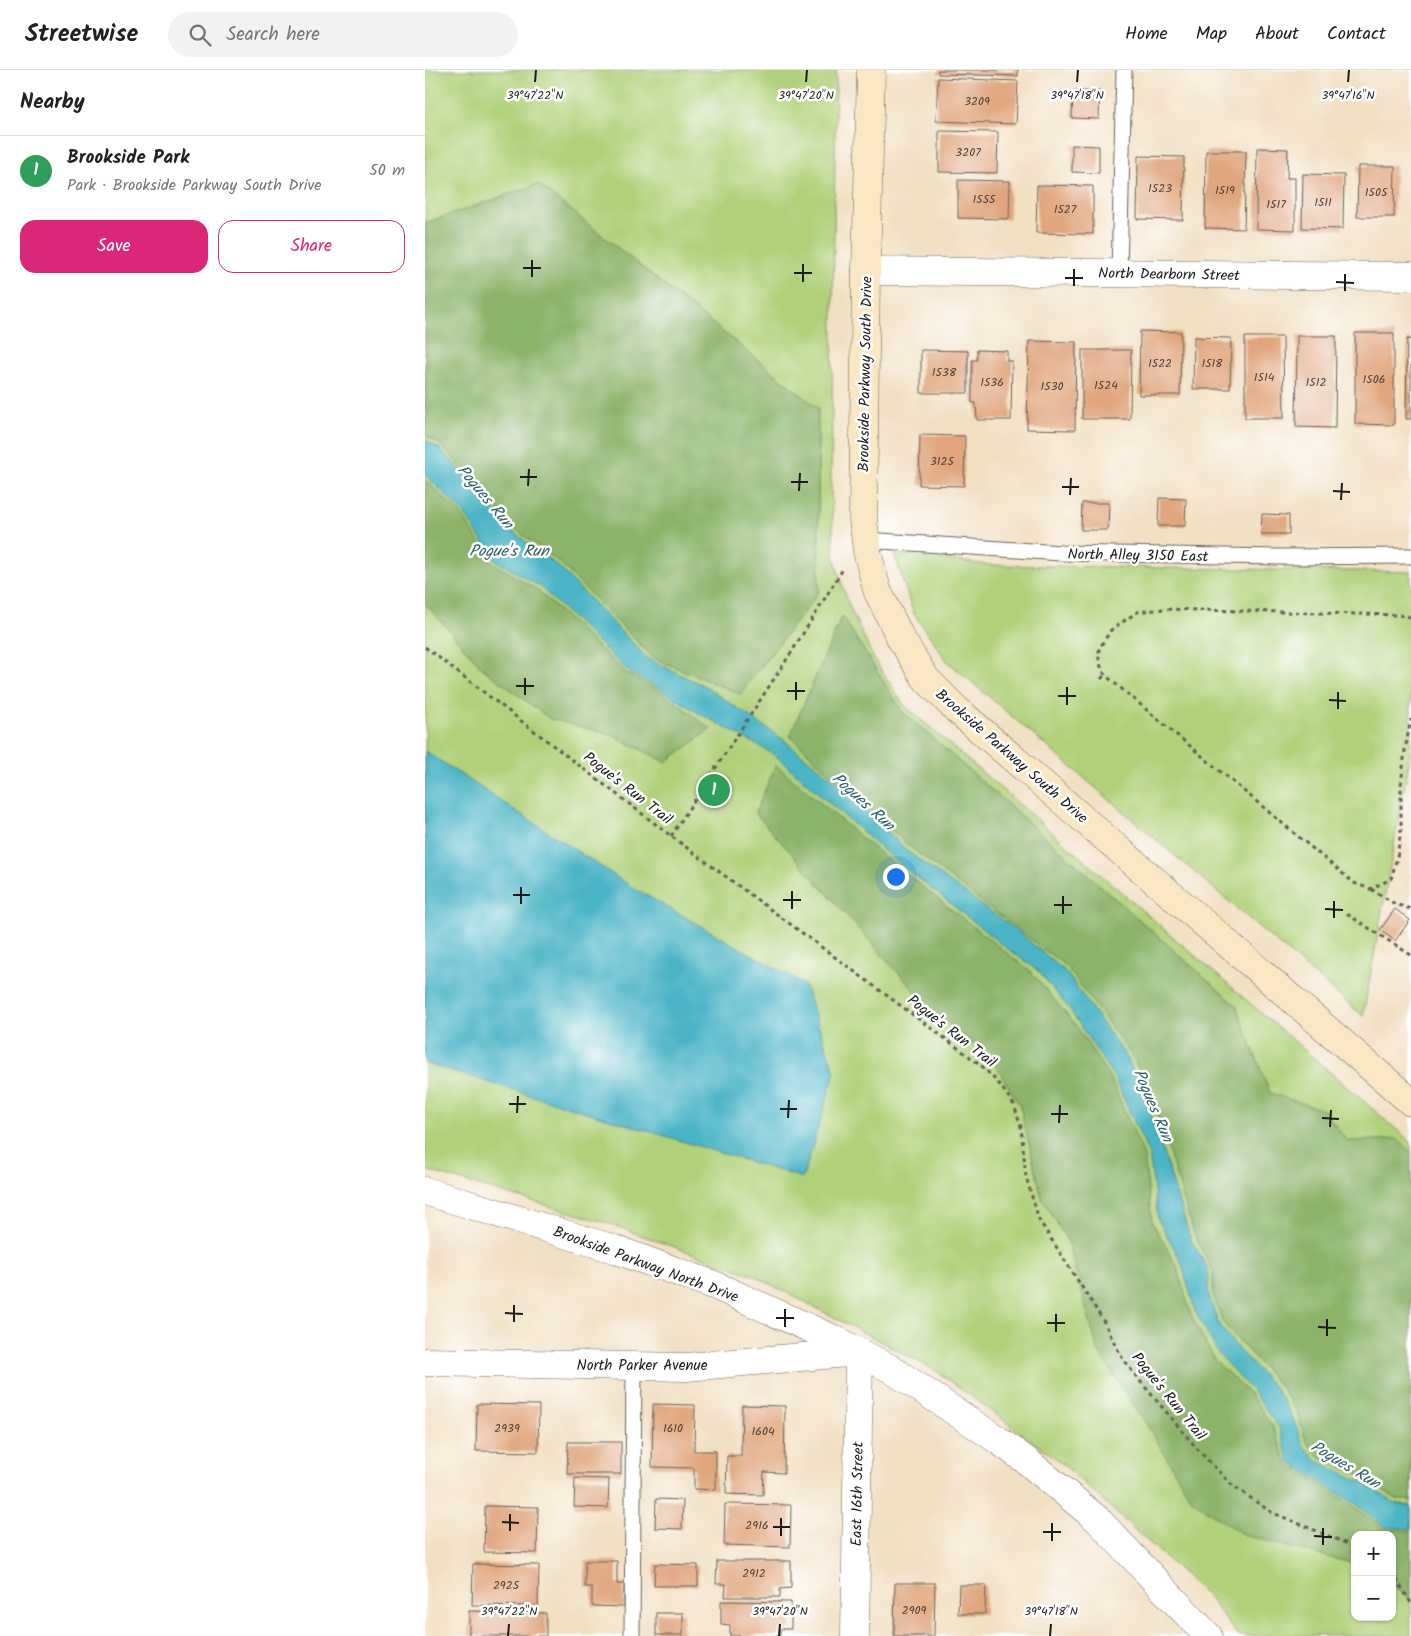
<!DOCTYPE html>
<meta charset="utf-8">
<style>
:root{--surface:#fff;--page:#f2f2f2;--text:#202124;--muted:#757577;--line:#e0e0e0;--accent:#db2777}
body{margin:0;font-family:Kalam,sans-serif;background:var(--page);color:var(--text)}
.controls{position:absolute;right:15px;bottom:15px;display:grid;overflow:hidden;border-radius:10px;box-shadow:0 1px 4px #0004}
.controls button{width:45px;height:45px;display:grid;place-items:center;padding:0;border:0;border-bottom:1px solid var(--line);background:var(--surface);color:var(--text);font:25px sans-serif}
.you{position:absolute;left:470px;top:806px;width:18px;height:18px;margin:-12px;border:4px solid #fff;border-radius:50%;background:#1a73e8;box-shadow:0 0 0 8px #1a73e833}
.badge{display:grid;place-items:center;width:32px;height:32px;border-radius:50%;background:var(--accent);color:#fff;font-size:16px;font-weight:700}
.pin{position:absolute;translate:-50% -50%;border:2px solid #fff;box-shadow:0 1px 5px #0006}
.list{margin:0;padding:0;list-style:none}
h2{display:flex;justify-content:space-between;align-items:center;height:65px;margin:0;padding:0 20px;font-size:21px}
h2 small{font-size:16px;font-weight:400;color:var(--muted)}
.list li{display:grid;grid-template-columns:32px 1fr auto;gap:15px;align-items:center;box-sizing:border-box;height:70px;padding:0 20px;border-top:1px solid var(--line)}
.list b{display:block;font-size:19px;white-space:nowrap}
.list p{margin:0;font-size:16px;white-space:nowrap;color:var(--muted)}
.list em{font-size:16px;font-style:normal;color:var(--muted)}
.actions{display:flex;gap:10px;padding:15px 20px}
.actions a{flex:1;padding:11px 0;border:1px solid var(--accent);border-radius:15px;text-align:center;font-size:18px;color:var(--accent)}
.actions .main{background:var(--accent);color:#fff}
.icon{flex:none;width:28px;height:28px;fill:none;stroke:currentColor;stroke-width:2;stroke-linecap:round;stroke-linejoin:round}
.map{position:relative;flex:none;width:986px;height:1566px;overflow:hidden}
header{display:flex;align-items:center;gap:30px;box-sizing:border-box;height:70px;padding:0 25px;background:var(--surface);border-bottom:1px solid var(--line)}
header strong{font-size:24px}
nav{display:flex;gap:28px;margin-inline-start:auto;font-size:18px}
.search{width:350px;height:45px;background:var(--page);display:flex;align-items:center;gap:12px;box-sizing:border-box;padding:0 18px;border-radius:28px;color:var(--muted);font-size:19px}
main{display:flex}
aside{flex:1;background:var(--surface)}
.map>svg:first-child{display:block}
</style>
<header>
<strong>Streetwise</strong>
<div class="search"><svg class="icon" aria-label="search" viewBox="0 0 24 24"><circle cx="10" cy="10" r="6"/><path d="M15 15l6 6"/></svg>Search here</div>
<nav><a>Home</a><a>Map</a><a>About</a><a>Contact</a></nav>
</header>
<main>
<aside>
<h2>Nearby<small></small></h2>
<ul class="list">
<li><span class="badge" style="background:#2e9e5b">1</span><div><b>Brookside Park</b><p>Park · Brookside Parkway South Drive</p></div><em>50 m</em></li>
</ul>
<div class="actions"><a class="main">Save</a><a>Share</a></div>
</aside>
<div class="map">
<svg width="986" height="1566" viewBox="0 0 986 1566">
<rect width="100%" height="100%" fill="#fff"/>
<filter id="ink" filterUnits="userSpaceOnUse"><feTurbulence type="fractalNoise" baseFrequency=".02" numOctaves="2"/><feDisplacementMap in="SourceGraphic" scale="10" xChannelSelector="R" yChannelSelector="G"/><feConvolveMatrix kernelMatrix="1 2 1 2 8 2 1 2 1" color-interpolation-filters="sRGB"/></filter>
<filter id="wash" filterUnits="userSpaceOnUse"><feTurbulence type="fractalNoise" baseFrequency=".0096" numOctaves="4" result="noise"/><feDisplacementMap in="SourceGraphic" scale="20" xChannelSelector="R" yChannelSelector="G"/><feGaussianBlur stdDeviation="1.12" result="paint"/><feColorMatrix in="noise" values="0 0 0 0 0 0 0 0 0 0 0 0 0 0 0 0 0 1.4 0 .05"/><feComposite in="paint" operator="in"/></filter>
<g filter="url(#wash)">
<rect width="100%" height="100%" fill="#f2e0c3"/>
<g fill="#b0d17a" stroke="#66764b" fill-rule="evenodd">
<path d="M 0,0 L 411,0 L 406,418 L 409,485 L 415,508 L 425,538 L 450,591 L 479,635 L 986,1072 L 986,1566 L 813,1566 L 782,1525 L 632,1389 L 510,1300 L 328,1205 L 182,1153 L 0,1100 ZM 930,1465 L 967,1465 L 967,1547 L 930,1547 Z"/>
<polygon points="469,483 564,495 986,502 986,681 938,946 522,591 488,542"/>
</g>
<g fill="#8cb36a" stroke="#546843">
<polygon points="113,114 393,338 394,522 315,624 228,588 134,492 91,460 16,375 0,365 0,153"/>
<polygon points="0,410 38,446 65,491 111,519 202,604 237,622 286,659 241,692 187,665 125,649 57,598 0,533"/>
<polygon points="417,546 478,642 811,935 845,1023 899,1040 922,1071 972,1069 986,1082 986,1431 971,1429 937,1406 894,1387 881,1371 872,1342 854,1315 798,1253 788,1224 788,1201 769,1164 731,1040 708,987 642,897 485,777 365,666"/>
<polygon points="351,695 452,781 606,902 652,957 685,1008 719,1085 727,1152 752,1196 766,1245 790,1291 825,1324 848,1357 862,1393 930,1437 958,1459 986,1461 986,1531 978,1523 967,1516 967,1465 930,1465 930,1494 818,1465 766,1429 729,1366 673,1281 642,1170 617,1128 595,1036 568,991 505,938 330,743"/>
</g>
<g fill="#48b4c5" stroke="#326870">
<polygon points="0,370 15,379 53,419 87,461 134,497 223,589 280,616 359,670 404,706 437,735 482,781 591,860 641,902 703,989 726,1044 766,1170 784,1200 783,1222 793,1253 813,1279 851,1319 867,1346 879,1376 892,1391 937,1412 970,1433 986,1436 986,1459 959,1457 931,1434 898,1414 864,1391 854,1358 829,1323 794,1285 770,1241 756,1191 733,1149 724,1085 689,1007 645,940 613,901 575,873 458,780 350,685 272,642 236,619 205,603 114,516 68,489 40,444 0,405"/>
<polygon points="0,681 210,819 379,914 410,1002 378,1108 0,993"/>
</g>
<g id="blocks">
<g fill="#e0a57d">
<polygon points="513,0 593,0 593,6 513,4"/>
<polygon points="513,8 593,11 591,54 511,51"/>
<polygon points="648,21 675,21 674,49 647,48"/>
<polygon points="514,61 573,62 572,103 514,102"/>
<polygon points="647,75 674,76 674,103 647,102"/>
<polygon points="832,78 863,79 862,108 870,108 870,160 831,159"/>
<polygon points="781,81 821,81 819,159 780,158"/>
<polygon points="713,86 759,87 758,150 712,149"/>
<polygon points="933,96 970,96 969,147 932,147"/>
<polygon points="878,104 919,105 918,159 877,158"/>
<polygon points="533,110 585,111 584,149 533,148"/>
<polygon points="612,115 668,116 668,164 611,163"/>
<polygon points="715,261 756,262 755,325 714,325"/>
<polygon points="930,263 969,263 969,355 930,354"/>
<polygon points="872,266 911,266 910,358 871,357"/>
<polygon points="769,267 806,268 805,319 768,319"/>
<polygon points="820,267 858,267 859,348 820,348"/>
<polygon points="982,269 986,269 986,349 981,349"/>
<polygon points="604,271 651,272 650,360 602,359"/>
<polygon points="496,280 543,281 543,323 496,323"/>
<polygon points="552,280 582,281 582,291 587,291 586,350 552,350 551,333 547,333 547,290 552,290"/>
<polygon points="657,280 706,280 705,349 657,349"/>
<polygon points="495,365 540,366 539,416 494,415"/>
<polygon points="734,428 761,429 760,456 733,456"/>
<polygon points="657,433 684,433 683,460 656,460"/>
<polygon points="837,444 864,445 864,464 836,464"/>
<polygon points="970,839 985,850 970,871 955,860"/>
<polygon points="52,1334 114,1335 113,1382 51,1381"/>
<polygon points="228,1334 270,1335 269,1381 291,1381 291,1420 269,1419 269,1398 227,1397"/>
<polygon points="317,1335 360,1336 359,1403 339,1402 338,1425 301,1424 302,1386 316,1386"/>
<polygon points="143,1372 196,1372 196,1404 142,1404"/>
<polygon points="150,1408 184,1409 183,1438 149,1437"/>
<polygon points="231,1429 258,1430 257,1459 230,1458"/>
<polygon points="300,1434 366,1435 365,1477 299,1475"/>
<polygon points="60,1436 113,1437 112,1483 59,1482"/>
<polygon points="160,1491 192,1491 192,1514 199,1514 199,1537 167,1536 167,1517 160,1517"/>
<polygon points="292,1491 366,1491 366,1518 355,1519 355,1527 300,1527 301,1514 291,1514"/>
<polygon points="48,1494 114,1495 113,1536 47,1535"/>
<polygon points="230,1494 273,1495 273,1516 229,1516"/>
<polygon points="470,1513 510,1513 509,1566 469,1566"/>
<polygon points="534,1515 561,1515 560,1544 533,1544"/>
<polygon points="296,1531 366,1532 366,1559 355,1559 355,1566 305,1566 305,1555 296,1554"/>
<polygon points="44,1541 121,1543 121,1566 44,1566"/>
<rect x="231" y="1543" width="27" height="22"/>
</g>
</g>
</g>
<g filter="url(#ink)">
<use href="#blocks" fill-opacity="0" stroke="#676156" stroke-width="1"/>
<g fill="none" stroke-linecap="round" stroke-linejoin="round">
<defs>
<g id="lane">
<polyline points="694,204 699,0"/>
<polyline points="441,470 636,483 854,487 986,486"/>
<polyline points="207,1566 209,1296"/>
</g>
<g id="street">
<polyline points="441,201 986,206"/>
<polyline points="0,1121 189,1179 289,1215 413,1271 466,1299 573,1370 603,1392 672,1449 783,1566"/>
<polyline points="0,1292 262,1297 434,1282 430,1566"/>
</g>
<polyline id="secondary" points="446,0 441,201 438,449 442,481 452,520 476,569 501,609 531,639 986,1032"/>
</defs>
<use href="#lane" stroke="#676156" stroke-width="17"/>
<use href="#street" stroke="#676156" stroke-width="29"/>
<use href="#secondary" stroke="#676156" stroke-width="29"/>
<g stroke="#676156" stroke-width="3" stroke-dasharray="4 4" stroke-linecap="butt">
<polyline points="986,547 974,545 738,539 712,542 686,560 674,579 674,592 680,605 929,813 945,819 966,809 972,788 976,759 976,715 980,680 986,649"/>
<polyline points="0,577 246,766 556,995 575,1015 589,1035 596,1057 601,1107 614,1150 678,1250 696,1286 710,1305 775,1382 807,1415 846,1442 930,1477"/>
<polyline points="676,609 680,605"/>
<polyline points="246,766 366,583 418,499"/>
<polyline points="946,819 970,834 986,839"/>
<polyline points="922,844 986,885"/>
<polyline points="967,1502 986,1533"/>
</g>
<use href="#lane" stroke="#fff" stroke-width="15"/>
<use href="#street" stroke="#fff" stroke-width="28"/>
<use href="#secondary" stroke="#fae7c3" stroke-width="28"/>
</g>
</g>
<path fill="none" stroke="#1c1c1c" stroke-width="2" d="M 110,12 L 111,0M 381,12 L 382,0M 652,12 L 653,0M 923,12 L 924,0M 98,198 L 116,198M 369,203 L 387,203M 107,207 L 107,190M 640,208 L 658,208M 378,212 L 378,194M 911,212 L 929,213M 649,216 L 649,199M 920,221 L 920,204M 95,407 L 112,407M 366,412 L 383,412M 103,416 L 104,399M 637,417 L 654,417M 374,421 L 375,403M 908,421 L 925,422M 645,425 L 646,408M 916,430 L 917,413M 91,616 L 109,616M 362,621 L 380,621M 100,625 L 100,608M 633,626 L 651,626M 371,630 L 371,612M 904,630 L 921,631M 642,635 L 642,617M 913,639 L 913,622M 88,825 L 105,825M 358,830 L 376,830M 96,834 L 96,817M 629,835 L 647,835M 367,839 L 367,821M 900,839 L 918,840M 638,844 L 638,826M 909,848 L 909,831M 84,1034 L 101,1034M 355,1039 L 372,1039M 92,1043 L 93,1026M 626,1044 L 643,1044M 363,1048 L 364,1030M 897,1048 L 914,1049M 634,1053 L 635,1035M 905,1057 L 906,1040M 80,1243 L 98,1244M 351,1248 L 369,1248M 89,1252 L 89,1235M 622,1253 L 640,1253M 360,1257 L 360,1239M 893,1257 L 911,1258M 631,1262 L 631,1244M 902,1266 L 902,1249M 77,1452 L 94,1453M 348,1457 L 365,1457M 85,1461 L 85,1444M 618,1462 L 636,1462M 356,1466 L 356,1448M 889,1466 L 907,1467M 627,1471 L 627,1453M 898,1475 L 898,1458M 83,1566 L 84,1554M 354,1566 L 355,1554M 625,1566 L 626,1554"/>
<g text-anchor="middle" stroke-width="5" stroke-linejoin="round" paint-order="stroke">
<g font-size="12" fill="#4d3e34">
<text x="552" y="35">3209</text>
<text x="543" y="86">3207</text>
<text x="735" y="122">1523</text>
<text x="800" y="124">1519</text>
<text x="951" y="126">1505</text>
<text x="559" y="133">1555</text>
<text x="898" y="136">1511</text>
<text x="851" y="138">1517</text>
<text x="640" y="143">1527</text>
<text x="735" y="297">1522</text>
<text x="787" y="297">1518</text>
<text x="519" y="306">1538</text>
<text x="839" y="311">1514</text>
<text x="949" y="313">1506</text>
<text x="567" y="316">1536</text>
<text x="891" y="316">1512</text>
<text x="681" y="319">1524</text>
<text x="627" y="320">1530</text>
<text x="517" y="395">3125</text>
<text x="82" y="1362">2939</text>
<text x="248" y="1362">1610</text>
<text x="338" y="1365">1604</text>
<text x="332" y="1459">2916</text>
<text x="329" y="1507">2912</text>
<text x="81" y="1519">2925</text>
<text x="489" y="1544">2909</text>
</g>
<g font-size="15" fill="#1c1c1c" stroke="#fff">
<text transform="translate(744 204) rotate(1)" y="5">North Dearborn Street</text>
<text transform="translate(440 304) rotate(-89)" y="5">Brookside Parkway South Drive</text>
<text transform="translate(713 485) rotate(1)" y="5">North Alley 3150 East</text>
<text transform="translate(587 686) rotate(41)" y="5">Brookside Parkway South Drive</text>
<text transform="translate(203 718) rotate(38)" y="5">Pogue's Run Trail</text>
<text transform="translate(527 961) rotate(38)" y="5">Pogue's Run Trail</text>
<text transform="translate(221 1194) rotate(20)" y="5">Brookside Parkway North Drive</text>
<text x="217" y="1300">North Parker Avenue</text>
<text transform="translate(744 1326) rotate(51)" y="5">Pogue's Run Trail</text>
<text transform="translate(432 1424) rotate(-89)" y="5">East 16th Street</text>
</g>
<g font-size="16" font-style="italic" fill="#306068" stroke="#fff">
<text transform="translate(61 426) rotate(50)" y="6">Pogues Run</text>
<text x="84" y="486">Pogue's Run</text>
<text transform="translate(439 731) rotate(42)" y="6">Pogues Run</text>
<text transform="translate(729 1035) rotate(67)" y="6">Pogues Run</text>
<text transform="translate(921 1394) rotate(31)" y="6">Pogues Run</text>
</g>
</g>
<g font-size="12" text-anchor="middle" fill="#1c1c1c" stroke="#fff" stroke-width="5" stroke-linejoin="round" paint-order="stroke">
<text x="110" y="29">39°47'22"N</text>
<text x="381" y="29">39°47'20"N</text>
<text x="652" y="29">39°47'18"N</text>
<text x="923" y="29">39°47'16"N</text>
<text x="84" y="1545">39°47'22"N</text>
<text x="355" y="1545">39°47'20"N</text>
<text x="626" y="1545">39°47'18"N</text>
</g>
</svg>
<div class="controls">
<button>+</button>
<button>−</button>
</div>
<div class="you"></div>
<div class="pin badge" style="left:289px;top:720px;background:#2e9e5b">1</div>
</div>
</main>
